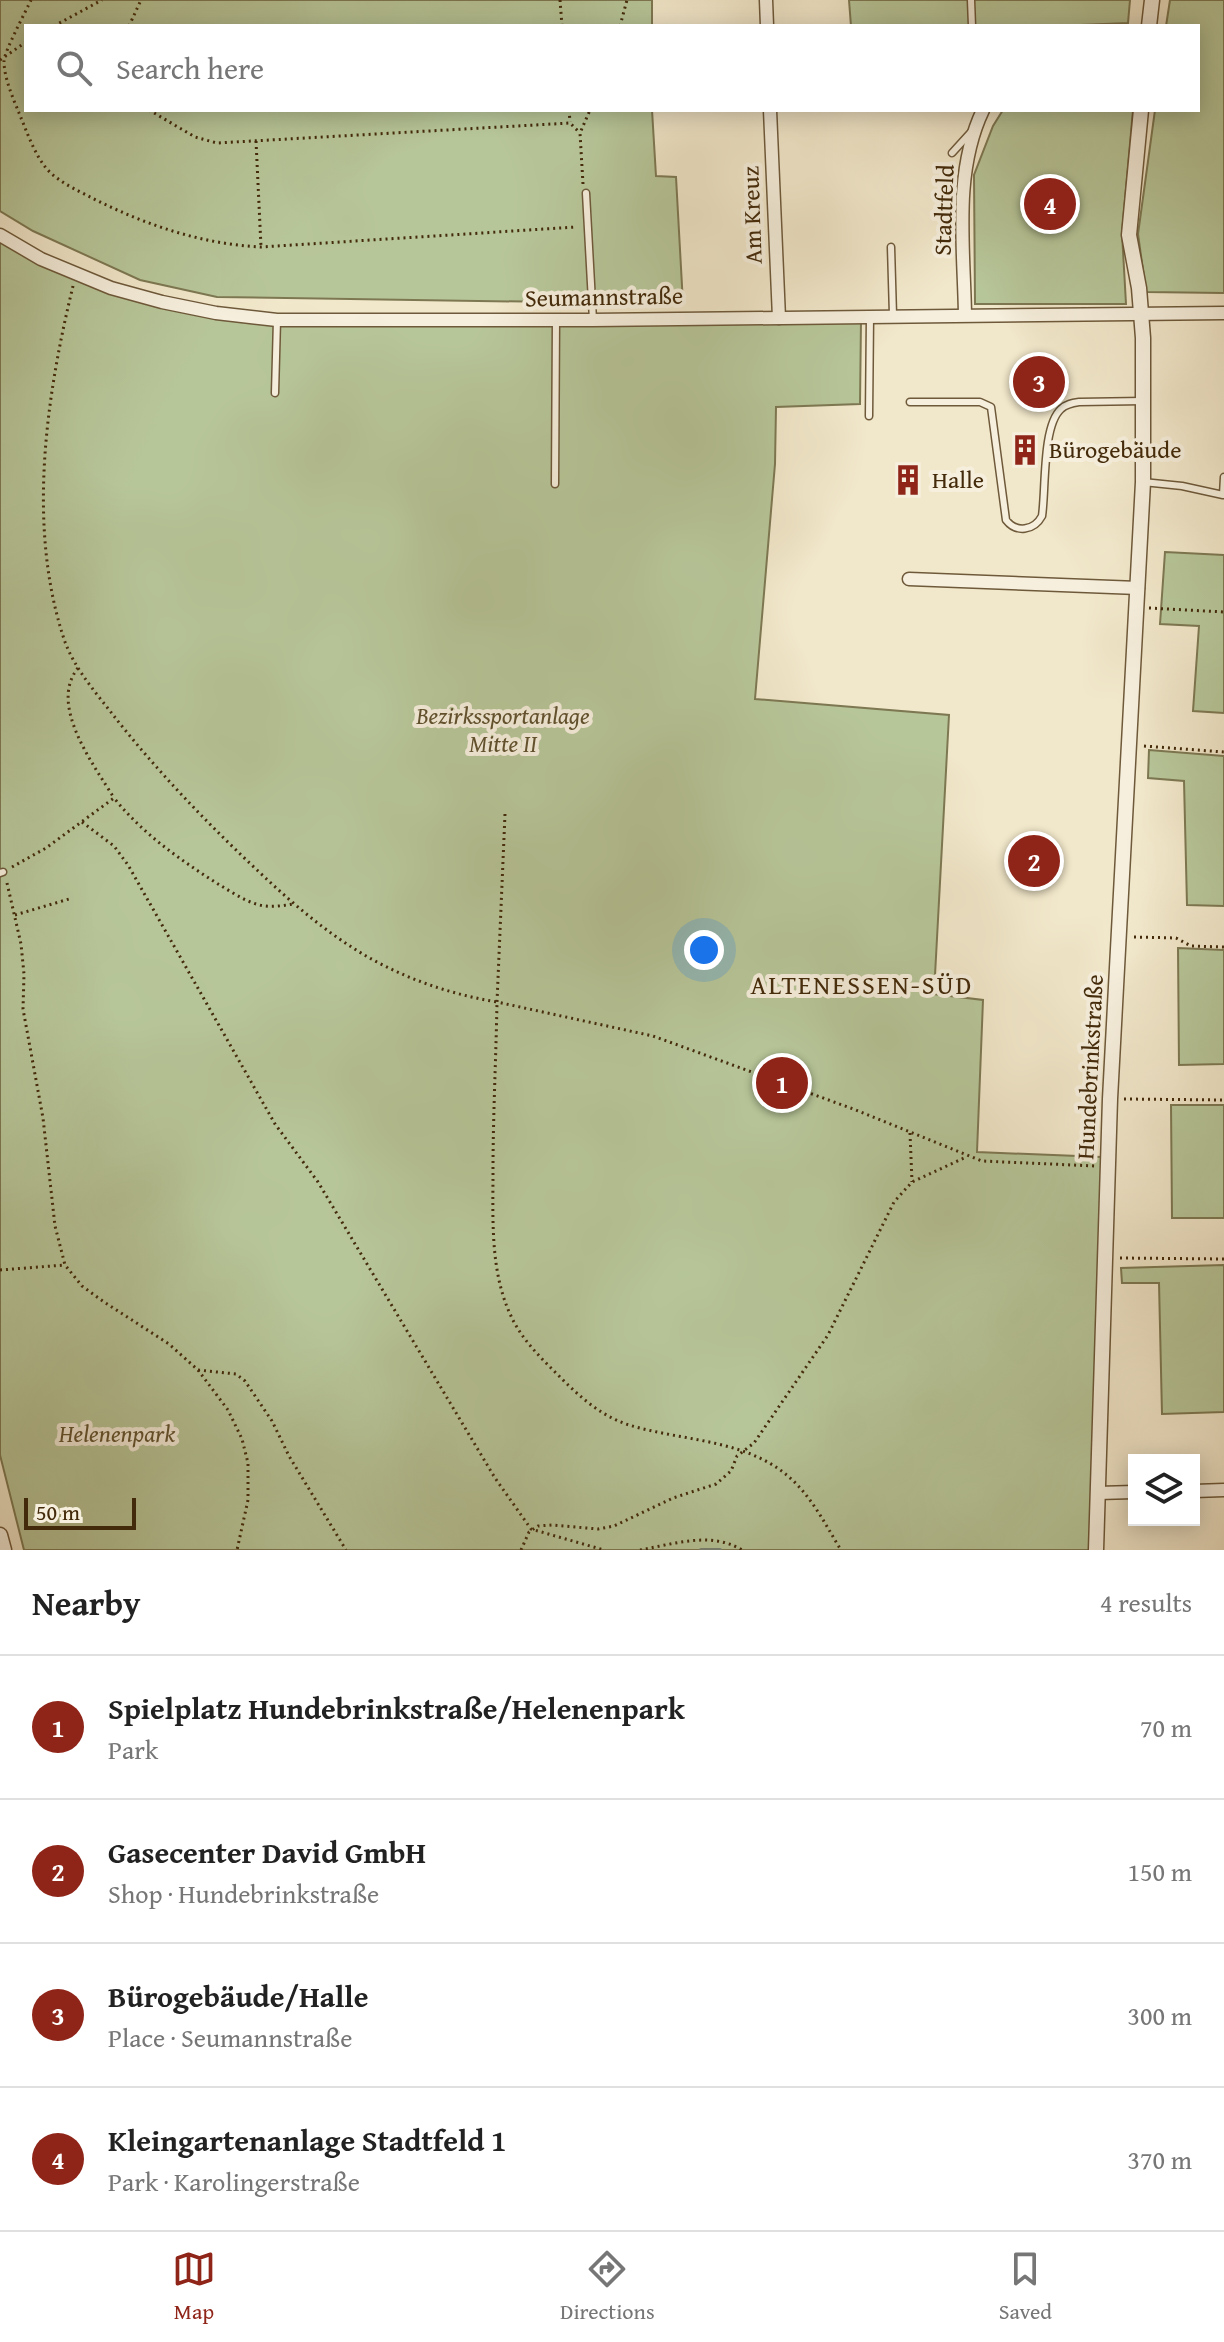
<!DOCTYPE html>
<meta charset="utf-8">
<style>
:root{--surface:#fff;--page:#f2f2f2;--text:#222;--muted:#767676;--line:#e0e0e0;--accent:#8f2418}
body{margin:0;font-family:"Gentium Book Plus",serif;background:var(--page);color:var(--text)}
.controls{position:absolute;right:24px;bottom:24px;display:grid;overflow:hidden;border-radius:0px;box-shadow:0 4px 20px #0003}
.controls button{width:72px;height:72px;display:grid;place-items:center;padding:0;border:0;border-bottom:2px solid var(--line);background:var(--surface);color:var(--text);font:40px sans-serif}
.scale{position:absolute;left:24px;bottom:20px;width:112px;box-sizing:border-box;padding-left:8px;border:4px solid #432a0a;border-top:0;font-size:22px;line-height:28px;white-space:nowrap;color:#432a0a;-webkit-text-stroke:6px #f6efdd;paint-order:stroke}
.you{position:absolute;left:704px;top:950px;width:28px;height:28px;margin:-20px;border:6px solid #fff;border-radius:50%;background:#1a73e8;box-shadow:0 0 0 12px #1a73e833}
.badge{display:grid;place-items:center;width:52px;height:52px;border-radius:50%;background:var(--accent);color:#fff;font-size:26px;font-weight:700}
.pin{position:absolute;translate:-50% -50%;border:4px solid #fff;box-shadow:0 2px 8px #0006}
.list{margin:0;padding:0;list-style:none}
h2{display:flex;justify-content:space-between;align-items:center;height:104px;margin:0;padding:0 32px;font-size:34px}
h2 small{font-size:26px;font-weight:400;color:var(--muted)}
.list li{display:grid;grid-template-columns:52px 1fr auto;gap:24px;align-items:center;box-sizing:border-box;height:144px;padding:0 32px;border-top:2px solid var(--line)}
.list b{display:block;font-size:30px;white-space:nowrap}
.list p{margin:0;font-size:26px;white-space:nowrap;color:var(--muted)}
.list em{font-size:26px;font-style:normal;color:var(--muted)}
.icon{flex:none;width:44px;height:44px;fill:none;stroke:currentColor;stroke-width:2;stroke-linecap:round;stroke-linejoin:round}
.map{position:relative;flex:none;width:1224px;height:1550px;overflow:hidden}
.search{position:absolute;background:var(--surface);box-shadow:0 4px 20px #0003;left:24px;right:24px;top:24px;height:88px;display:flex;align-items:center;gap:20px;box-sizing:border-box;padding:0 28px;border-radius:0px;color:var(--muted);font-size:30px}
.sheet{height:680px;background:var(--surface)}
nav{display:flex;justify-content:space-around;align-items:center;box-sizing:border-box;height:112px;border-top:2px solid var(--line);background:var(--surface);font-size:22px;color:var(--muted)}
nav a{display:grid;justify-items:center;gap:4px}
nav .on{color:var(--accent)}
.map>svg:first-child{display:block}
</style>
<div class="map">
<svg width="1224" height="1550" viewBox="0 0 1224 1550">
<rect width="100%" height="100%" fill="#f1e7ca"/>
<filter id="stains"><feTurbulence type="fractalNoise" baseFrequency=".0025" numOctaves="4"/><feColorMatrix values="0 0 0 0 .2 0 0 0 0 .09 0 0 0 0 .02 0 0 0 .5 -.17"/></filter>
<radialGradient id="worn" r=".72"><stop offset=".6" stop-color="#630" stop-opacity="0"/><stop offset="1" stop-color="#630" stop-opacity=".3"/></radialGradient>
<g fill="#b7c699" stroke="#7d7852" stroke-width="2">
<polygon points="0,0 652,0 652,26 26,26 26,110 652,110 656,176 676,177 683,304 217,297 140,280 33,231 0,211"/>
<polygon points="849,0 1130,0 1128,23 1057,26 851,26"/>
<polygon points="1170,0 1224,0 1224,293 1146,292 1138,234 1155,110 1198,110 1198,26 1166,26"/>
<polygon points="1003,110 1133,110 1122,233 1126,304 975,304 974,175 993,126"/>
<polygon points="0,237 59,271 216,316 861,319 860,404 776,407 775,464 755,699 949,715 934,994 983,1000 977,1152 1102,1157 1090,1550 24,1550 0,1455"/>
<polygon points="1165,552 1224,555 1224,713 1193,711 1199,626 1160,624"/>
<polygon points="1149,750 1224,756 1224,906 1187,905 1184,781 1148,778"/>
<polygon points="1178,948 1224,950 1224,1064 1179,1065"/>
<polygon points="1171,1105 1224,1105 1224,1218 1172,1218"/>
<polygon points="1224,1265 1224,1412 1162,1414 1159,1283 1122,1283 1121,1268"/>
</g>
<g fill="none" stroke-linecap="round" stroke-linejoin="round">
<polyline stroke="#788375" stroke-width="4" points="701,1550 720,1550"/>
<defs>
<g id="service">
<polyline points="971,0 972,26"/>
<polyline points="952,153 972,131"/>
<polyline points="586,193 593,320"/>
<polyline points="891,247 893,315"/>
<polyline points="275,393 277,320"/>
<path d="M 910,402 L 980,402 L 991,407 L 1006,520 C 1016,533 1034,531 1042,516 C 1046,490 1042,426 1061,409 C 1066,404 1072,403 1079,402 L 1143,401"/>
<polyline points="869,416 870,316"/>
<polyline points="1143,482 1182,486 1223,495 1224,477"/>
<polyline points="555,484 556,320"/>
<polyline points="0,873 3,872"/>
</g>
<g id="minor">
<polyline points="766,0 767,26"/>
<polyline points="770,110 779,318"/>
<polyline points="0,235 41,259 111,288 162,302 216,313 277,320 593,320 1224,313"/>
<path d="M 965,315 C 964,247 953,173 983,110"/>
<polyline points="909,579 1138,588"/>
<polyline points="1194,1491 1224,1490"/>
<polyline points="1098,1493 1134,1492"/>
</g>
<g id="tertiary">
<polyline points="1149,26 1152,0"/>
<polyline points="0,1535 4,1550"/>
<polyline points="1096,1550 1110,1099 1143,482 1143,338 1139,288 1129,235 1141,110"/>
</g>
</defs>
<use href="#service" stroke="#6e593a" stroke-width="9"/>
<use href="#minor" stroke="#6e593a" stroke-width="15"/>
<use href="#tertiary" stroke="#6e593a" stroke-width="17"/>
<g stroke="#432a0a" stroke-width="3" stroke-dasharray="2 4" stroke-linecap="butt">
<path d="M 31,0 C 26,11 4,52 4,61 C 4,78 13,98 19,113 C 27,132 34,153 46,168 C 58,182 77,190 92,198 C 146,225 201,244 261,247 L 576,227"/>
<polyline points="560,0 562,26"/>
<polyline points="54,26 102,0"/>
<polyline points="129,26 141,0"/>
<polyline points="620,26 627,0"/>
<polyline points="0,60 26,42"/>
<polyline points="149,110 195,137 217,143 570,123 580,133"/>
<polyline points="569,110 570,122"/>
<polyline points="256,141 261,247"/>
<polyline points="583,184 580,133 590,110"/>
<path d="M 73,286 C 46,397 27,527 64,639 C 74,669 98,695 117,720 C 160,774 207,823 257,870 C 294,905 332,938 377,962 C 415,982 455,995 497,1002 C 496,1059 493,1115 493,1172 C 493,1219 490,1272 511,1316 C 522,1340 541,1358 560,1377 C 580,1397 601,1416 629,1425 C 688,1443 757,1438 801,1489 C 817,1507 828,1529 841,1550"/>
<polyline points="1149,608 1224,612"/>
<path d="M 78,668 C 48,705 94,765 114,798"/>
<polyline points="1144,746 1224,752"/>
<polyline points="505,814 497,1002 653,1036 856,1110 982,1161 1095,1166"/>
<polyline points="82,822 114,846 128,865 275,1124 318,1182 495,1478 531,1529 604,1550"/>
<path d="M 12,867 L 46,848 L 114,798 C 143,834 179,859 218,884 C 230,891 243,900 256,904 C 268,908 281,906 293,904"/>
<polyline points="7,883 21,944 24,974 23,1009 43,1118 55,1226 65,1265 82,1286 104,1302 169,1344 198,1370 228,1410 242,1439 248,1463 248,1500 237,1550"/>
<polyline points="15,915 69,899"/>
<polyline points="1134,937 1176,938 1191,946 1224,947"/>
<polyline points="1124,1099 1224,1100"/>
<polyline points="910,1133 912,1182"/>
<polyline points="1120,1258 1224,1259"/>
<polyline points="0,1270 65,1265"/>
<polyline points="198,1370 236,1374 245,1381 272,1421 289,1456 346,1550"/>
<polyline points="521,1550 529,1532 538,1526 552,1525 598,1529 614,1526 673,1498 716,1484 731,1471 737,1456 754,1443 828,1335 894,1202 912,1182 964,1158"/>
<path d="M 640,1550 C 674,1544 711,1531 742,1550"/>
</g>
<use href="#service" stroke="#f6efdd" stroke-width="6"/>
<use href="#minor" stroke="#f6efdd" stroke-width="12"/>
<use href="#tertiary" stroke="#f6efdd" stroke-width="14"/>
</g>
<defs>
<symbol id="building-bare" viewBox="-9 -9 18 18"><path d="M-4-6H4V6H1V3H-1V6H-4ZM-2.5-4.3h1.7v1.8h-1.7ZM.8-4.3h1.7v1.8H.8ZM-2.5-1h1.7V.8h-1.7ZM.8-1h1.7V.8H.8Z" fill="#8f2418" stroke="#f6efdd" stroke-width="2.5" paint-order="stroke"/></symbol>
</defs>
<g fill-rule="evenodd">
<use href="#building-bare" x="1003" y="428" width="44" height="44"/>
<use href="#building-bare" x="886" y="458" width="44" height="44"/>
</g>
<g text-anchor="middle" stroke-width="8" stroke-linejoin="round" paint-order="stroke">
<g font-size="24" fill="#432a0a" stroke="#f6efdd">
<text transform="translate(944 210) rotate(-88)" y="8">Stadtfeld</text>
<text transform="translate(752 215) rotate(-92)" y="8">Am Kreuz</text>
<text transform="translate(604 297) rotate(-1)" y="8">Seumannstraße</text>
<text transform="translate(1090 1067) rotate(-87)" y="8">Hundebrinkstraße</text>
</g>
<g font-size="24" fill="#432a0a" stroke="#f6efdd" text-anchor="start">
<text x="1049" y="458">Bürogebäude</text>
<text x="932" y="488">Halle</text>
</g>
<g font-size="24" font-style="italic" fill="#60512e" stroke="#f6efdd">
<text x="503" y="724">Bezirkssportanlage<tspan x="503" dy="28">Mitte II</tspan></text>
<text x="117" y="1442">Helenenpark</text>
</g>
<g font-size="26" letter-spacing="2" fill="#432a0a" stroke="#f6efdd">
<text x="862" y="994">ALTENESSEN-SÜD</text>
</g>
</g>
<rect width="100%" height="100%" filter="url(#stains)"/>
<rect width="100%" height="100%" fill="url(#worn)"/>
</svg>
<div class="controls">
<button><svg class="icon" aria-label="layers" viewBox="0 0 24 24"><path d="M12 4l9 5-9 5-9-5zM3 14l9 5 9-5"/></svg></button>
</div>
<div class="scale">50 m</div>
<div class="you"></div>
<div class="pin badge" style="left:782px;top:1083px">1</div>
<div class="pin badge" style="left:1034px;top:861px">2</div>
<div class="pin badge" style="left:1039px;top:382px">3</div>
<div class="pin badge" style="left:1050px;top:204px">4</div>
<div class="search"><svg class="icon" aria-label="search" viewBox="0 0 24 24"><circle cx="10" cy="10" r="6"/><path d="M15 15l6 6"/></svg>Search here</div>
</div>
<section class="sheet">
<h2>Nearby<small>4 results</small></h2>
<ul class="list">
<li><span class="badge">1</span><div><b>Spielplatz Hundebrinkstraße/Helenenpark</b><p>Park</p></div><em>70 m</em></li>
<li><span class="badge">2</span><div><b>Gasecenter David GmbH</b><p>Shop · Hundebrinkstraße</p></div><em>150 m</em></li>
<li><span class="badge">3</span><div><b>Bürogebäude/Halle</b><p>Place · Seumannstraße</p></div><em>300 m</em></li>
<li><span class="badge">4</span><div><b>Kleingartenanlage Stadtfeld 1</b><p>Park · Karolingerstraße</p></div><em>370 m</em></li>
</ul>
</section>
<nav>
<a class="on"><svg class="icon" aria-label="map" viewBox="0 0 24 24"><path d="M3 6l6-2 6 2 6-2v14l-6 2-6-2-6 2zM9 4v14M15 6v14"/></svg>Map</a>
<a><svg class="icon" aria-label="directions" viewBox="0 0 24 24"><path d="M12 3l9 9-9 9-9-9zM9 14v-3h6M13 9l2 2-2 2"/></svg>Directions</a>
<a><svg class="icon" aria-label="saved" viewBox="0 0 24 24"><path d="M7 4h10v16l-5-4-5 4z"/></svg>Saved</a>
</nav>
